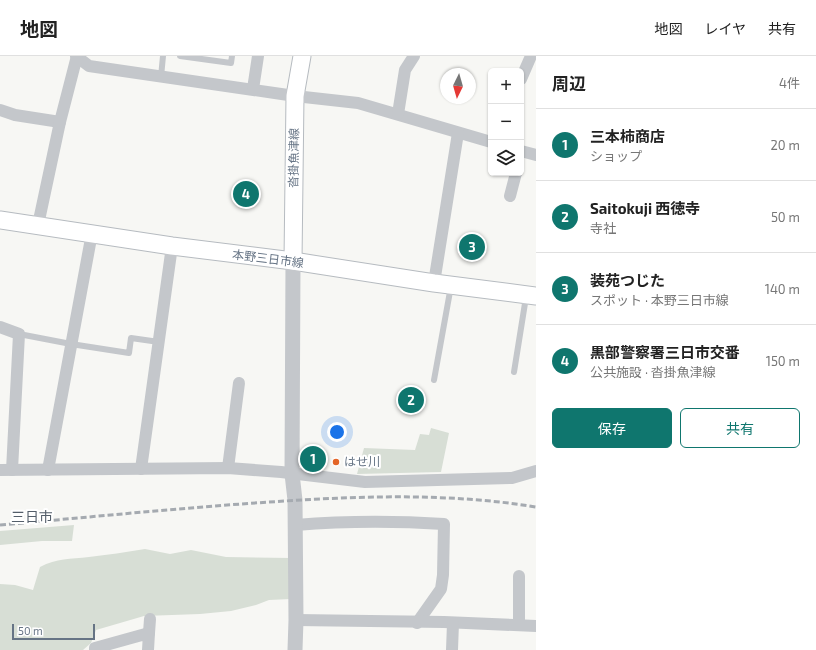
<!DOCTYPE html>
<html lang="ja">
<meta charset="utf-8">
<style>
:root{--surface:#fff;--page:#f2f2f2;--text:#222;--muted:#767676;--line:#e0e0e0;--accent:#0f766e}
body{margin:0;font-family:"Exo 2","Noto Sans JP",sans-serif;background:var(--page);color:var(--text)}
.controls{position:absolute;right:12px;top:12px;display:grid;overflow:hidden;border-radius:6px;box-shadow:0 1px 3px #0004}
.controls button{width:36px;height:36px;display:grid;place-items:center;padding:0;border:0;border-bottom:1px solid var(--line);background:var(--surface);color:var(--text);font:20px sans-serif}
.compass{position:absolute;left:440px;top:12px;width:36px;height:36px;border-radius:50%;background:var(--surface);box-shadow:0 1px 3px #0004;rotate:185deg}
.scale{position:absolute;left:12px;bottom:10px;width:83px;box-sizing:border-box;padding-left:4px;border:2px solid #667485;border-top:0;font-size:11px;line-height:14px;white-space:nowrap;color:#667485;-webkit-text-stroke:3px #fff;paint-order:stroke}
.you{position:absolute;left:337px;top:376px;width:14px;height:14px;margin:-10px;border:3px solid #fff;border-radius:50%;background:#1a73e8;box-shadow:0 0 0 6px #1a73e833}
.badge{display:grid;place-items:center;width:26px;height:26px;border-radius:50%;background:var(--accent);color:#fff;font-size:13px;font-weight:700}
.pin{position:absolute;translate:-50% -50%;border:2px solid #fff;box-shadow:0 1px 4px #0006}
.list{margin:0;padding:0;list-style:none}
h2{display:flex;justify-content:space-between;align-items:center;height:52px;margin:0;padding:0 16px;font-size:17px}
h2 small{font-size:13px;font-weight:400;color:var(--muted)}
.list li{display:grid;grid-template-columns:26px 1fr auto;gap:12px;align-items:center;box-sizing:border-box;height:72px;padding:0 16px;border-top:1px solid var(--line)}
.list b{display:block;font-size:15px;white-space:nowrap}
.list p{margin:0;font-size:13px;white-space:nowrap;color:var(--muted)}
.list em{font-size:13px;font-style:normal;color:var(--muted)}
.actions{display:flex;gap:8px;padding:12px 16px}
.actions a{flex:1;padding:9px 0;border:1px solid var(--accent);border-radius:6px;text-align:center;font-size:14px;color:var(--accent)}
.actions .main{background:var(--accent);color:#fff}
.icon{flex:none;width:22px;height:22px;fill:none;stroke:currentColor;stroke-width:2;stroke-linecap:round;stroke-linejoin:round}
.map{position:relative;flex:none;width:536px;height:594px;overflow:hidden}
header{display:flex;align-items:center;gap:24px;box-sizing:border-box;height:56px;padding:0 20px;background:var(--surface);border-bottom:1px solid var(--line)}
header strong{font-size:19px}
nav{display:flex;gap:22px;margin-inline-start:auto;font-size:14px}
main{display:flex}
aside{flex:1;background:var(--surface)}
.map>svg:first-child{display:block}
</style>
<header>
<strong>地図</strong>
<nav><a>地図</a><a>レイヤ</a><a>共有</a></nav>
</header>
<main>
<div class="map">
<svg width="536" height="594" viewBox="0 0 536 594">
<rect width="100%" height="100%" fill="#f7f7f4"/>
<g fill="#d7ded5">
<polygon points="431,372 449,377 441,416 357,418 364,392 415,394 420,378 429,379"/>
<polygon points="74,469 72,485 42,485 0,489 0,475"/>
<path d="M 145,493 L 170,498 L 191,494 L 226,501 L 291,502 L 291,543 L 269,544 L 256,549 L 231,555 L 200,558 L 144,560 L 96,574 L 91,587 L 83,594 L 0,594 L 0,528 L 15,529 L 33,534 L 40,511 C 57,502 70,503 89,501 C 107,499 126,496 145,493 Z"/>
</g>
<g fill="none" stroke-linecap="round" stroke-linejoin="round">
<defs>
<g id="secondary">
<polyline points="0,164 172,190 293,205 434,227 536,240"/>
<polyline points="293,205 295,40 302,0"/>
</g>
</defs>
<use href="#secondary" stroke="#b6bbc0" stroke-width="19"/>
<g stroke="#c4c7cb" stroke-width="6">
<polyline points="180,0 231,7 232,0"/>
<polyline points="161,21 163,0"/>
<polyline points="19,278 71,288 129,297 131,282 159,286"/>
<polyline points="514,316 526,241"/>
<polyline points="434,324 451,230"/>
</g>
<g stroke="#c4c7cb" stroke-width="12">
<polyline points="76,0 89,10 295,40 358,47 491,86"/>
<polyline points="521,23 531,0"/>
<polyline points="253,33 258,0"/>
<polyline points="0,54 15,59 60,66"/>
<polyline points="398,58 405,14 414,0"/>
<polyline points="521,95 536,99"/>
<polyline points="510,140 516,117"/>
<polyline points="38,169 60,66 77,0"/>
<polyline points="434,227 458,77"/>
<polyline points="0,271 19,278 12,414"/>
<polyline points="228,412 239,327"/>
<polyline points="141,413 172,190"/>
<polyline points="0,414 228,412 281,416 365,426 512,422 536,415"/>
<polyline points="48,414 92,177"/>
<path d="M 296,469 C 345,465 395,465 444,468 L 443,519 L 441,533 L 417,567"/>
<polyline points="519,520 519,569"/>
<polyline points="296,564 444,566 536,570"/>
<polyline points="149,577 150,563"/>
<polyline points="95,594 95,592 149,577 148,594"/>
<polyline points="452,594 453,567"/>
</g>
<polyline stroke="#c4c7cb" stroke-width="15" points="293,205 292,418 295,444 296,564 295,594"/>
<use href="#secondary" stroke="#fff" stroke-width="17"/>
<path stroke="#a5aab0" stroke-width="3" stroke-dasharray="6 3" stroke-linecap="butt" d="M 0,469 C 80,462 160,454 241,448 C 339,441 438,435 536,451"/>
</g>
<circle fill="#e36527" stroke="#fff" stroke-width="1.5" cx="336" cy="406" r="4"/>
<g text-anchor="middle" stroke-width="4" stroke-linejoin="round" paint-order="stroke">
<g font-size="12" fill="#667485" stroke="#fff">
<text transform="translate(294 102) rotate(-89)" y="4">沓掛魚津線</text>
<text transform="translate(268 203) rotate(7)" y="4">本野三日市線</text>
</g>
<g font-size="12" fill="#667485" stroke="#fff" text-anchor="start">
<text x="344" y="410">はせ川</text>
</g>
<g font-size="14" fill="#545e6a" stroke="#fff">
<text x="32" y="466">三日市</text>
</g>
</g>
</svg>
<div class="controls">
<button>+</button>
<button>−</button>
<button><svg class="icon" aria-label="layers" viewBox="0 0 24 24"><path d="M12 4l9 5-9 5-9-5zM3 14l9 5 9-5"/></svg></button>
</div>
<svg class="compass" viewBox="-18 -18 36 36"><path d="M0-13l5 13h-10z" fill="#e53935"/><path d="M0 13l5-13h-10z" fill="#767676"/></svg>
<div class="scale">50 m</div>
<div class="you"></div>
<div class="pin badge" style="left:313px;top:403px">1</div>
<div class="pin badge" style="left:411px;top:344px">2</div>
<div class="pin badge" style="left:472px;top:191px">3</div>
<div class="pin badge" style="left:246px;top:138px">4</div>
</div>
<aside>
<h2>周辺<small>4件</small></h2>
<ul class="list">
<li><span class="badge">1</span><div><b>三本柿商店</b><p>ショップ</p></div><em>20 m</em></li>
<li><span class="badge">2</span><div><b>Saitokuji 西徳寺</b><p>寺社</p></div><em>50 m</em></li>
<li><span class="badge">3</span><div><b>装苑つじた</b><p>スポット · 本野三日市線</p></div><em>140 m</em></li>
<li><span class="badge">4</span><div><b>黒部警察署三日市交番</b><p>公共施設 · 沓掛魚津線</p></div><em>150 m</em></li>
</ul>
<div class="actions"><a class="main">保存</a><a>共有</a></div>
</aside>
</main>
